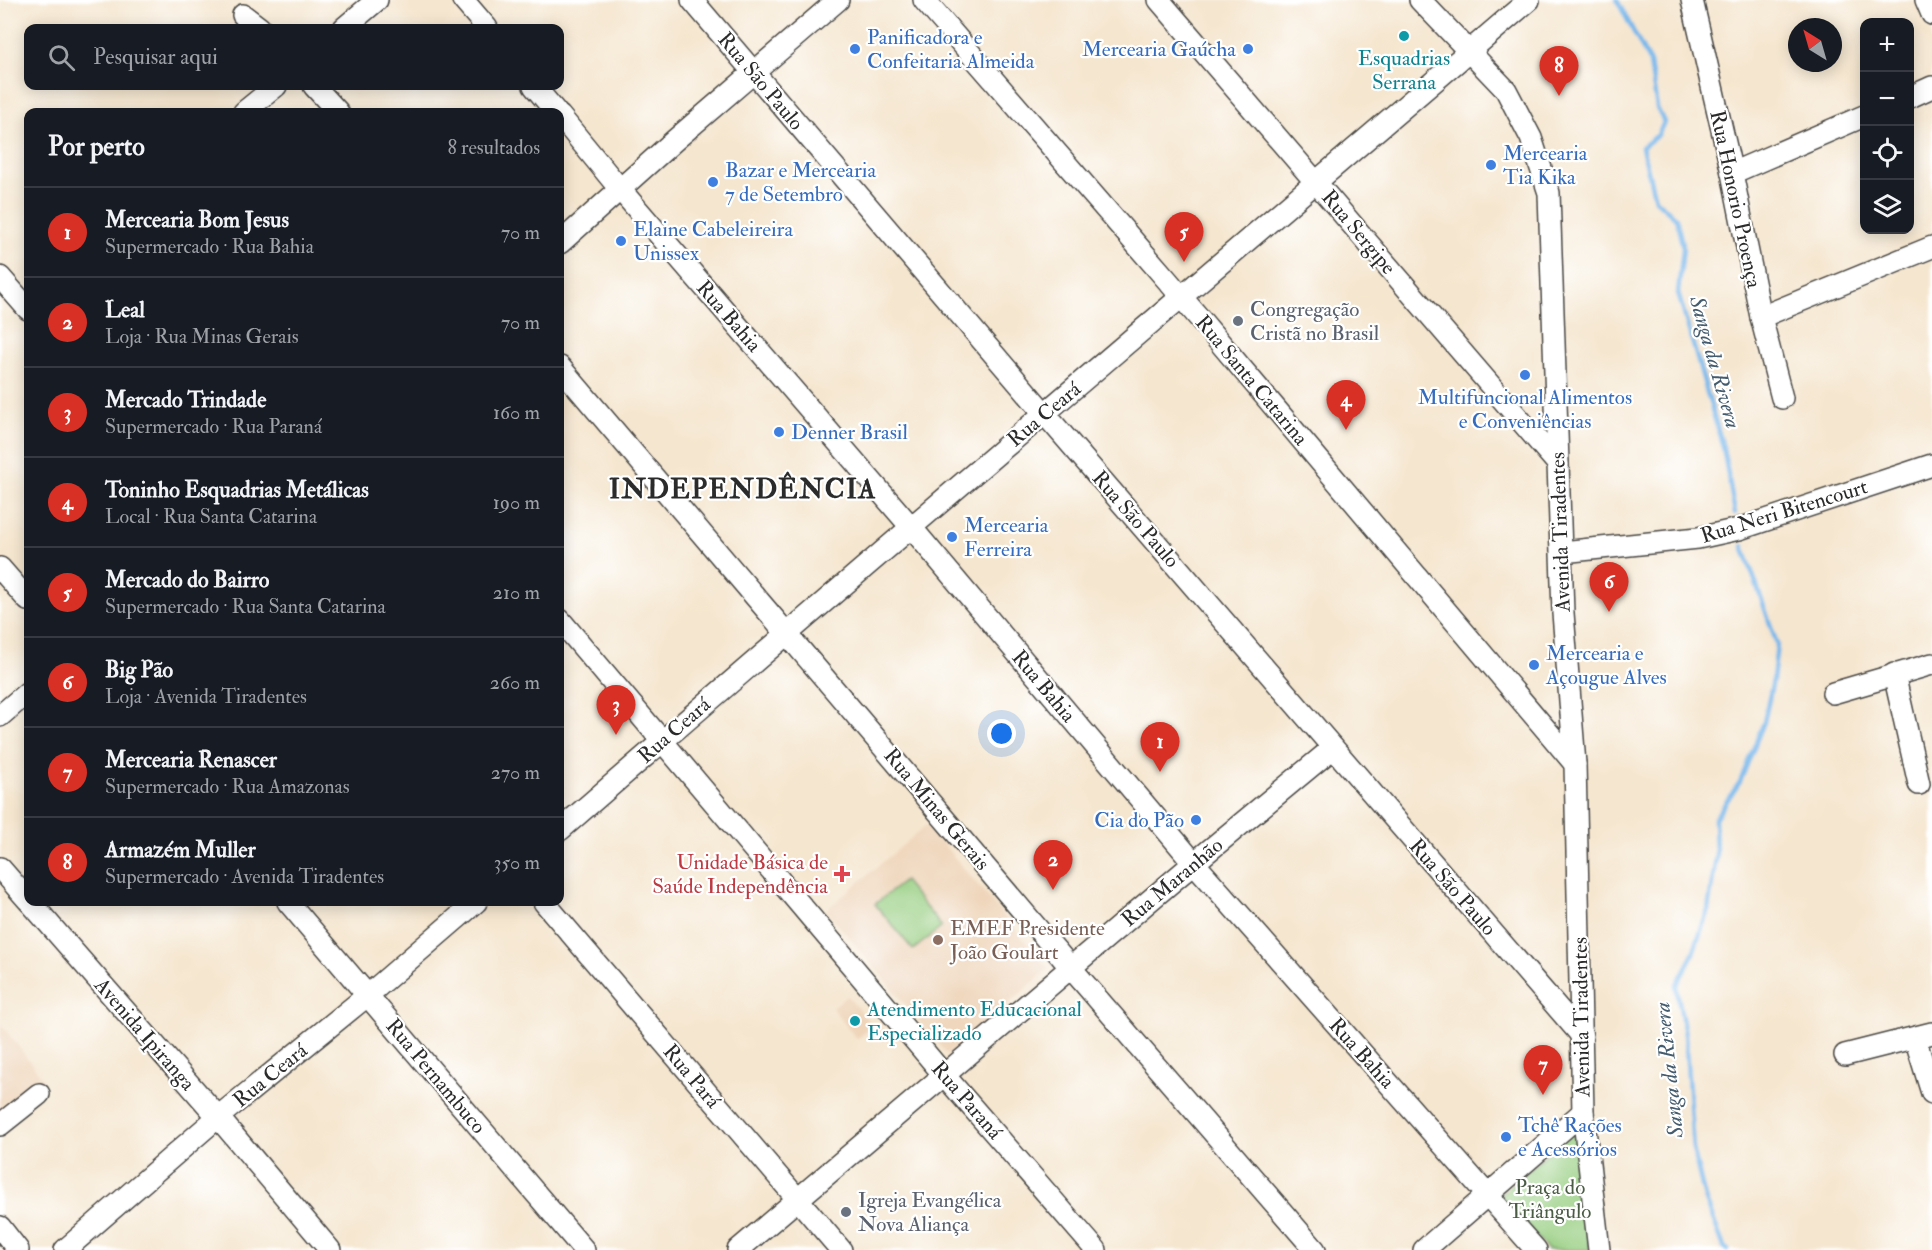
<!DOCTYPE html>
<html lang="pt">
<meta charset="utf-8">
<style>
:root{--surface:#171b24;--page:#242831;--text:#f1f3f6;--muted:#9ea1a6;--line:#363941;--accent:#d93025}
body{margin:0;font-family:"IM FELL Double Pica",serif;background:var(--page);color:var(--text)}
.controls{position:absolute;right:18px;top:18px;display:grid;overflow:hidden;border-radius:12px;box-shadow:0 3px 15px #0003}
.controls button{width:54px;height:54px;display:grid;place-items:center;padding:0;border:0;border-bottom:2px solid var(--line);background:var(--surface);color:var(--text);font:30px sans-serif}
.compass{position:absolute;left:1788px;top:18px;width:54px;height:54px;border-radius:50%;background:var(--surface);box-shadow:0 3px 15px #0003;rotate:323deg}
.you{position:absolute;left:1002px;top:734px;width:21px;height:21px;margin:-15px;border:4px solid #fff;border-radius:50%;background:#1a73e8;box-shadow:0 0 0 9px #1a73e833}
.badge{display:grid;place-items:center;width:39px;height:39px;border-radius:50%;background:var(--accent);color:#fff;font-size:20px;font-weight:700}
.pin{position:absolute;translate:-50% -50px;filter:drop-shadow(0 2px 3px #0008)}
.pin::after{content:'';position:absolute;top:32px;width:21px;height:18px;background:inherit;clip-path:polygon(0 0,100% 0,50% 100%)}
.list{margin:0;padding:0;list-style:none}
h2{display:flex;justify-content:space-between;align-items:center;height:78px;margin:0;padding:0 24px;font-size:26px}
h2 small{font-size:20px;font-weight:400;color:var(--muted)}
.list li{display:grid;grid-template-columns:39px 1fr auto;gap:18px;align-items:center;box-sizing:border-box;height:90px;padding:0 24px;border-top:2px solid var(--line)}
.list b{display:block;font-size:22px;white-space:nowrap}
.list p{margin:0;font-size:20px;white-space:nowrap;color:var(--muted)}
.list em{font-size:20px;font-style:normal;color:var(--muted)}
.icon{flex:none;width:33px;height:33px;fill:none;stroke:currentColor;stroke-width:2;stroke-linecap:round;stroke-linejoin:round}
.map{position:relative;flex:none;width:1932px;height:1250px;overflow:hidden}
.search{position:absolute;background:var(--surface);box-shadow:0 3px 15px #0003;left:24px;top:24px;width:540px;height:66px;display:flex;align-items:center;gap:15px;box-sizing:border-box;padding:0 21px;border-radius:12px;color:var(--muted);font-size:22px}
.panel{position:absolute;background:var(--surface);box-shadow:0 3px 15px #0003;left:24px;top:108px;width:540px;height:798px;border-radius:12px}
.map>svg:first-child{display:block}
</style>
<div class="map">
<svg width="1932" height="1250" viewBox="0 0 1932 1250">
<rect width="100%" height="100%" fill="#fff"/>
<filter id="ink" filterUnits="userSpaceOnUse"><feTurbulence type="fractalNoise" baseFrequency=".0167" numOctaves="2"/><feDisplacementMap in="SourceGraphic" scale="12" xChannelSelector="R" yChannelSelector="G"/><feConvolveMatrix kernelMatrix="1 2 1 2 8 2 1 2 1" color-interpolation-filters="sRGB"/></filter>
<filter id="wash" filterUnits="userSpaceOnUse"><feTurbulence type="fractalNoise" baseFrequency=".008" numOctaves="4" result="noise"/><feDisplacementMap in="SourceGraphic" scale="24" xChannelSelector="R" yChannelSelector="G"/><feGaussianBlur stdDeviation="1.35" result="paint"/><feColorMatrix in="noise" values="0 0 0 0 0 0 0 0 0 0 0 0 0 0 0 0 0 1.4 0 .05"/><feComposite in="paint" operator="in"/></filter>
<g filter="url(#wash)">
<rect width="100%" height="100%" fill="#f5e6cf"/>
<g fill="#efd6bb">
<polygon points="927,825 1049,969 948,1055 826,910"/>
<polygon points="847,996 873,1026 857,1039 832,1008"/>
<polygon points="0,1023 44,1080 0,1113"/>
</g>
<g fill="#97ce81" stroke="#617c56" stroke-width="1.5">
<polygon points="904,881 942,927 913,950 875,904"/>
<polygon points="1578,1126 1590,1250 1548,1250 1500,1195"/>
</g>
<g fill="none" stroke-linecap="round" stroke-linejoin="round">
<g stroke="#76b7eb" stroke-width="4.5">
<polyline points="1617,0 1650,63 1657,108 1664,122 1658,135 1642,147 1655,199 1676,218 1683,248 1678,293 1723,447 1735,513"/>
<polyline points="1728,1250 1724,1247 1705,1198 1693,1149 1685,1034 1676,986 1692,956 1708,910 1716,857 1715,818 1740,782 1764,722 1773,680 1777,644 1743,546"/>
</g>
</g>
</g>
<g filter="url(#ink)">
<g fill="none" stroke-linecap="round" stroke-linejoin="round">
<defs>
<g id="minor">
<polyline points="463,0 487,28"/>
<polyline points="692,0 1044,413 1582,1036"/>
<polyline points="924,0 1168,281 1575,764"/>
<polyline points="1159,0 1558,464"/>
<polyline points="1420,0 1506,90 1531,138 1549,193 1563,613 1575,764 1583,1112 1599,1250"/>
<polyline points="1692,0 1732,173 1761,317 1782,398"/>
<polyline points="1926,0 1932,14"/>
<polyline points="243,15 260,28"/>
<polyline points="344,28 377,0"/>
<polyline points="314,86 338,112"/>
<polyline points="534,86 556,112"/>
<polyline points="1910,97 1932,87"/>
<polyline points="244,112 276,86"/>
<polyline points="560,116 619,188 911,527 1194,863 1536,1250"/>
<polyline points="1732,173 1864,116"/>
<polyline points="560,243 675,140 838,0"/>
<polyline points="0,277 28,309"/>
<polyline points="1761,317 1932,247"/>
<polyline points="560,367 1071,968 1315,1250"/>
<polyline points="1562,552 1698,538 1739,529 1932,465"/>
<polyline points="0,568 28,600"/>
<polyline points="560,620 944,1075 1096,1250"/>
<polyline points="1894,674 1919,784"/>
<polyline points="1833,693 1932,664"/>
<polyline points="0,716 28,692"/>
<path d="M 560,830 C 880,551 1206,277 1529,0"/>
<polyline points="0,868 28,900"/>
<polyline points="30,902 218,1117 330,1250"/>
<polyline points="288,902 584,1250"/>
<polyline points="544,902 841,1250"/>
<polyline points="1915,1038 1932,1093"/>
<polyline points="1845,1055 1932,1033"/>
<polyline points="0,1125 39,1094"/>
<polyline points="0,1227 18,1250"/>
<polyline points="65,1250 218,1117 368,995 476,902"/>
<polyline points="738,1250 1194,863 1333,748"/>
<polyline points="1424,1250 1583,1112"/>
</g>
</defs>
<use href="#minor" stroke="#494744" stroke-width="24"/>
<use href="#minor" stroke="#fff" stroke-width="21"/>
</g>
</g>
<g fill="#0f9aa8" stroke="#fff" stroke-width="2">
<circle cx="1404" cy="36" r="6"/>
<circle cx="855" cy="1021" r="6"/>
</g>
<g fill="#3f7fe0" stroke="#fff" stroke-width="2">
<circle cx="855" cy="49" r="6"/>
<circle cx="1248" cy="49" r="6"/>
<circle cx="1491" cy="165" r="6"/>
<circle cx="713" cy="182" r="6"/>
<circle cx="621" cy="241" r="6"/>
<circle cx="1525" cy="375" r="6"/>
<circle cx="779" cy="432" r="6"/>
<circle cx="952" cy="537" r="6"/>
<circle cx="1534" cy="665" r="6"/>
<circle cx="1196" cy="820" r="6"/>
<circle cx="1506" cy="1137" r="6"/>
</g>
<g fill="#6b7280" stroke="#fff" stroke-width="2">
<circle cx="1238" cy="321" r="6"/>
<circle cx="846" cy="1212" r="6"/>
</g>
<path fill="#e0444e" stroke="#fff" stroke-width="2" d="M839 865h6v6h6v6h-6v6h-6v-6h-6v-6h6z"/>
<circle fill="#8d6e63" stroke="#fff" stroke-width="2" cx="938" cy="940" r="6"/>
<g text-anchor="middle" stroke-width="4.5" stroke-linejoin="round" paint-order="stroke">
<g font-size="21" fill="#366cbe" stroke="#fff" text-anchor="start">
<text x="867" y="44">Panificadora e<tspan x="867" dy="24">Confeitaria Almeida</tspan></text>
<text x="1236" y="56" text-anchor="end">Mercearia Gaúcha</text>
<text x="1503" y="160">Mercearia<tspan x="1503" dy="24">Tia Kika</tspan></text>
<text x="725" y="177">Bazar e Mercearia<tspan x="725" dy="24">7 de Setembro</tspan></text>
<text x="633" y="236">Elaine Cabeleireira<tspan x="633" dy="24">Unissex</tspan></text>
<text x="1525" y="404" text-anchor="middle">Multifuncional Alimentos<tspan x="1525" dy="24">e Conveniências</tspan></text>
<text x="791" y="439">Denner Brasil</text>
<text x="964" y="532">Mercearia<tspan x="964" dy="24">Ferreira</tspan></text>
<text x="1546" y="660">Mercearia e<tspan x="1546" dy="24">Açougue Alves</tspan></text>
<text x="1184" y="827" text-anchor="end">Cia do Pão</text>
<text x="1518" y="1132">Tchê Rações<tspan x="1518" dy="24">e Acessórios</tspan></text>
</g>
<g font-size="21" fill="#0d838f" stroke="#fff">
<text x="1404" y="65">Esquadrias<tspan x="1404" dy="24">Serrana</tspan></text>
<text x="867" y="1016" text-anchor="start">Atendimento Educacional<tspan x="867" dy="24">Especializado</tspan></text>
</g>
<g font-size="21" fill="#2b2b2b" stroke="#fff">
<text transform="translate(761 81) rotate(50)" y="7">Rua São Paulo</text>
<text transform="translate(1736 199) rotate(78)" y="7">Rua Honorio Proença</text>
<text transform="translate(1359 232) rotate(50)" y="7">Rua Sergipe</text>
<text transform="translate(729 316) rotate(49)" y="7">Rua Bahia</text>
<text transform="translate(1252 380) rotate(50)" y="7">Rua Santa Catarina</text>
<text transform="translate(1044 414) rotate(-40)" y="7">Rua Ceará</text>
<text transform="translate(1784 511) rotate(-17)" y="7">Rua Neri Bitencourt</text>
<text transform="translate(1136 519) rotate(49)" y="7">Rua São Paulo</text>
<text transform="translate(1560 532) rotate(-92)" y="7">Avenida Tiradentes</text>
<text transform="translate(1044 686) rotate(50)" y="7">Rua Bahia</text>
<text transform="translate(674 730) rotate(-41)" y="7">Rua Ceará</text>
<text transform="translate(937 809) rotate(50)" y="7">Rua Minas Gerais</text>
<text transform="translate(1172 882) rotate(-40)" y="7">Rua Maranhão</text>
<text transform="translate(1453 887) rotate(49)" y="7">Rua São Paulo</text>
<text transform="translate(1581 1017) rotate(-91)" y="7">Avenida Tiradentes</text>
<text transform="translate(145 1034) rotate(49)" y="7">Avenida Ipiranga</text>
<text transform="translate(1362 1053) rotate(48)" y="7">Rua Bahia</text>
<text transform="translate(270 1075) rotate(-39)" y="7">Rua Ceará</text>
<text transform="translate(436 1076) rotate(50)" y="7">Rua Pernambuco</text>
<text transform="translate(692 1076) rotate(50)" y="7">Rua Pará</text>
<text transform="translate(967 1100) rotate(49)" y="7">Rua Paraná</text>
</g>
<g font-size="21" fill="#5b616d" stroke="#fff" text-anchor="start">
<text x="1250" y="316">Congregação<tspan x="1250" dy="24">Cristã no Brasil</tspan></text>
<text x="858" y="1207">Igreja Evangélica<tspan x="858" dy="24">Nova Aliança</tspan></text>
</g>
<g font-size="21" fill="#be3a42" stroke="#fff" text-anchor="end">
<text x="828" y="869">Unidade Básica de<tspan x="828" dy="24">Saúde Independência</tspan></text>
</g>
<g font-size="21" fill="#785e54" stroke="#fff" text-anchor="start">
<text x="950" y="935">EMEF Presidente<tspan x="950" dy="24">João Goulart</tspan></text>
</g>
<g font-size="21" fill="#4b5c45" stroke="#fff">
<text x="1550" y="1194">Praça do<tspan x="1550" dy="24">Triângulo</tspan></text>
</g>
<g font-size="22" font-style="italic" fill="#455c6e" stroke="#fff">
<text transform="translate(1716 362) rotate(74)" y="8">Sanga da Rivera</text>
<text transform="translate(1668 1070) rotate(-96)" y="8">Sanga da Rivera</text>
</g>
<g font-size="27" font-weight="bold" letter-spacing="1.5" fill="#2b2b2b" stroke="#fff">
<text x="743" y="498">INDEPENDÊNCIA</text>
</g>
</g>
</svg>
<div class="controls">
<button>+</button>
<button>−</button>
<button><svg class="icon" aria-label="locate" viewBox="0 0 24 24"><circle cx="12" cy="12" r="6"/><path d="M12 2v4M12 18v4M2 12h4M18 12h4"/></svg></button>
<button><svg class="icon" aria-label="layers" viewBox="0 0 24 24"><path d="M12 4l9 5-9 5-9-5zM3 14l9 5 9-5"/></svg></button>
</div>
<svg class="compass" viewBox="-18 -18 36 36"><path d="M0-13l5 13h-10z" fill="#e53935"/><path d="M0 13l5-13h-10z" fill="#9ea1a6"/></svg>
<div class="you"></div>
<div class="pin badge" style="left:1160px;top:772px">1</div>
<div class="pin badge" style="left:1053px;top:890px">2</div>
<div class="pin badge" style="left:616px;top:735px">3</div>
<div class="pin badge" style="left:1346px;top:430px">4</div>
<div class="pin badge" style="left:1184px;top:262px">5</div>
<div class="pin badge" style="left:1609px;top:612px">6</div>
<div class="pin badge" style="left:1543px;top:1095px">7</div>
<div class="pin badge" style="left:1559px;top:96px">8</div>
<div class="search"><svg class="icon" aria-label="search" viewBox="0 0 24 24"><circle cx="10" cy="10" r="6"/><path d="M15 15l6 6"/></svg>Pesquisar aqui</div>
<section class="panel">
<h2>Por perto<small>8 resultados</small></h2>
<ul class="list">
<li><span class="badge">1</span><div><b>Mercearia Bom Jesus</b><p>Supermercado · Rua Bahia</p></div><em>70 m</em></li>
<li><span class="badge">2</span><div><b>Leal</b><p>Loja · Rua Minas Gerais</p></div><em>70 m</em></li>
<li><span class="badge">3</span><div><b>Mercado Trindade</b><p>Supermercado · Rua Paraná</p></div><em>160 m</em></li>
<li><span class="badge">4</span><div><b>Toninho Esquadrias Metálicas</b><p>Local · Rua Santa Catarina</p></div><em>190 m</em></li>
<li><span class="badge">5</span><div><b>Mercado do Bairro</b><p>Supermercado · Rua Santa Catarina</p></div><em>210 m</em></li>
<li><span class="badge">6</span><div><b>Big Pão</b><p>Loja · Avenida Tiradentes</p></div><em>260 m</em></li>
<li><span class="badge">7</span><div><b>Mercearia Renascer</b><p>Supermercado · Rua Amazonas</p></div><em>270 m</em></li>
<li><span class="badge">8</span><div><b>Armazém Muller</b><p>Supermercado · Avenida Tiradentes</p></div><em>350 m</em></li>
</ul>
</section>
</div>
